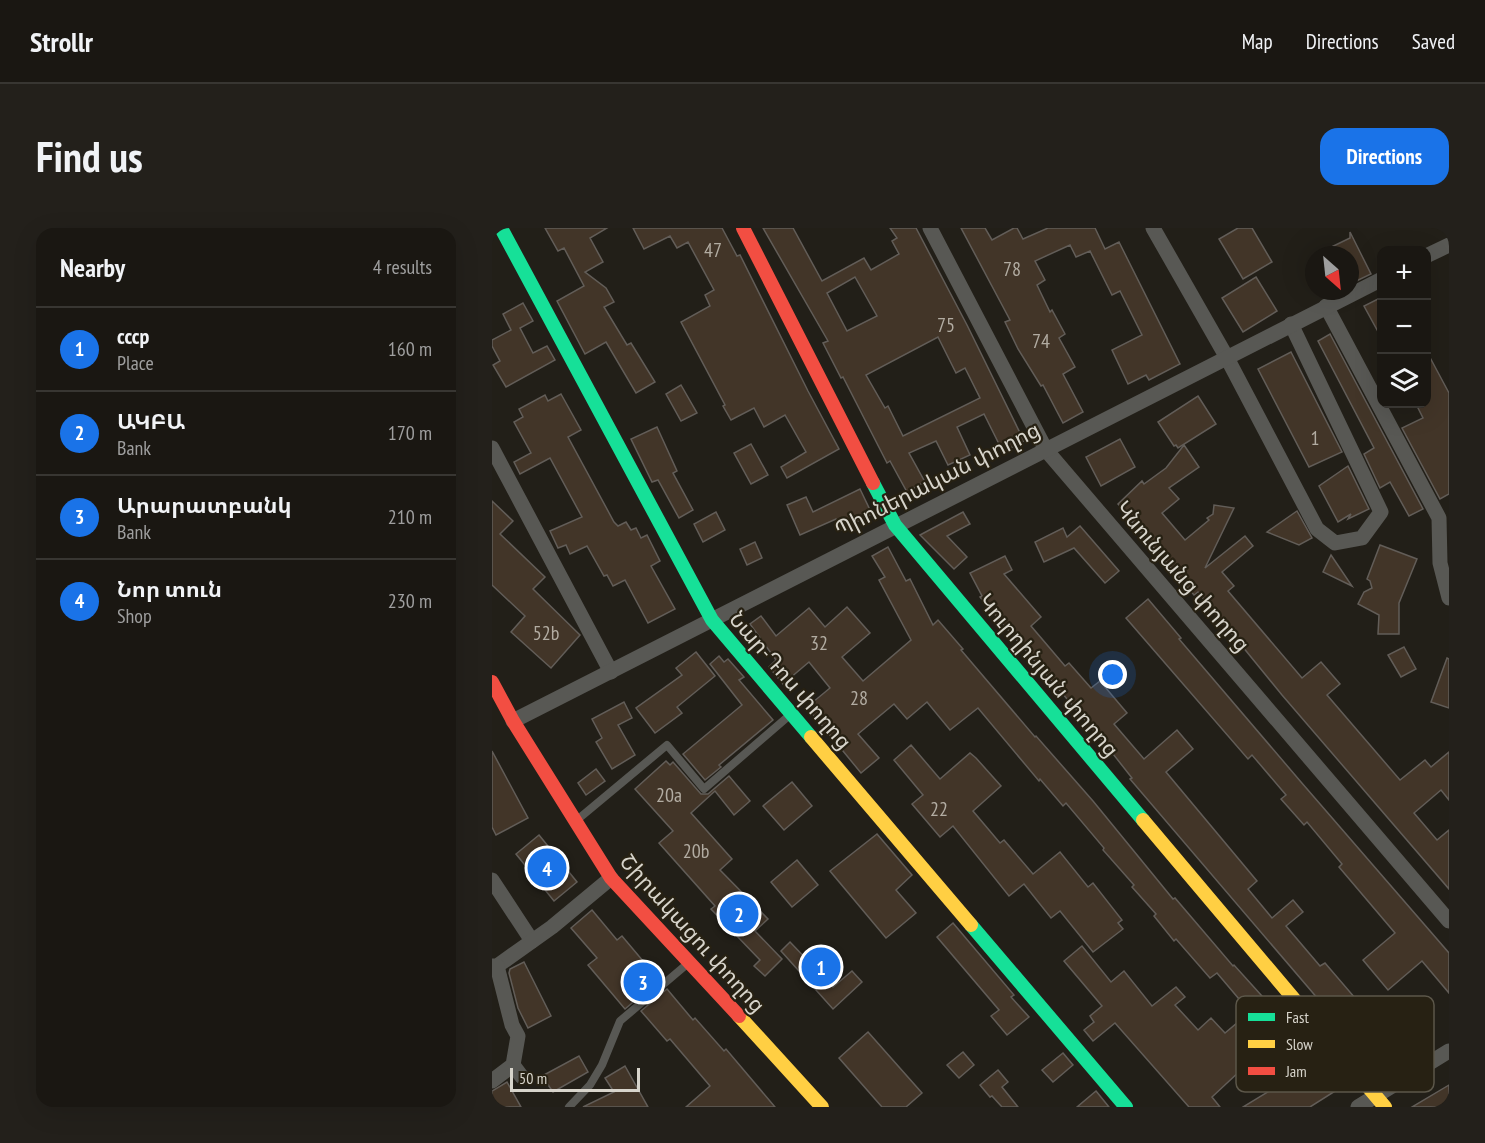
<!DOCTYPE html>
<meta charset="utf-8">
<style>
:root{--surface:#1a1712;--page:#23201b;--text:#f1f3f6;--muted:#9f9f9f;--line:#383632;--accent:#1a73e8}
body{margin:0;font-family:"PT Sans Narrow","Noto Sans Armenian",sans-serif;background:var(--page);color:var(--text)}
.controls{position:absolute;right:18px;top:18px;display:grid;overflow:hidden;border-radius:12px;box-shadow:0 6px 24px #0002}
.controls button{width:54px;height:54px;display:grid;place-items:center;padding:0;border:0;border-bottom:2px solid var(--line);background:var(--surface);color:var(--text);font:30px sans-serif}
.compass{position:absolute;left:813px;top:18px;width:54px;height:54px;border-radius:50%;background:var(--surface);box-shadow:0 6px 24px #0002;rotate:153deg}
.scale{position:absolute;left:18px;bottom:15px;width:130px;box-sizing:border-box;padding-left:6px;border:3px solid #d7d4cb;border-top:0;font-size:16px;line-height:21px;white-space:nowrap;color:#d7d4cb;-webkit-text-stroke:4px #272113;paint-order:stroke}
.you{position:absolute;left:621px;top:447px;width:21px;height:21px;margin:-15px;border:4px solid #fff;border-radius:50%;background:#1a73e8;box-shadow:0 0 0 9px #1a73e833}
.badge{display:grid;place-items:center;width:39px;height:39px;border-radius:50%;background:var(--accent);color:#fff;font-size:20px;font-weight:700}
.pin{position:absolute;translate:-50% -50%;border:3px solid #fff;box-shadow:0 2px 6px #0006}
.list{margin:0;padding:0;list-style:none}
h2{display:flex;justify-content:space-between;align-items:center;height:78px;margin:0;padding:0 24px;font-size:26px}
h2 small{font-size:20px;font-weight:400;color:var(--muted)}
.list li{display:grid;grid-template-columns:39px 1fr auto;gap:18px;align-items:center;box-sizing:border-box;height:84px;padding:0 24px;border-top:2px solid var(--line)}
.list b{display:block;font-size:22px;white-space:nowrap}
.list p{margin:0;font-size:20px;white-space:nowrap;color:var(--muted)}
.list em{font-size:20px;font-style:normal;color:var(--muted)}
.icon{flex:none;width:33px;height:33px;fill:none;stroke:currentColor;stroke-width:2;stroke-linecap:round;stroke-linejoin:round}
.map{position:relative;flex:none;width:957px;height:879px;overflow:hidden;border-radius:18px}
header{display:flex;align-items:center;gap:36px;box-sizing:border-box;height:84px;padding:0 30px;background:var(--surface);border-bottom:2px solid var(--line)}
header strong{font-size:28px}
nav{display:flex;gap:33px;margin-inline-start:auto;font-size:21px}
.intro{display:flex;align-items:center;justify-content:space-between;box-sizing:border-box;height:144px;padding:0 36px}
h1{margin:0;font-size:42px}
.button{padding:15px 27px;border-radius:18px;background:var(--accent);color:#fff;font-size:21px;font-weight:700}
main{display:flex;gap:36px;padding:0 36px}
aside{flex:1;background:var(--surface);border-radius:18px;box-shadow:0 6px 24px #0002}
.map>svg:first-child{display:block}
</style>
<header>
<strong>Strollr</strong>
<nav><a>Map</a><a>Directions</a><a>Saved</a></nav>
</header>
<div class="intro"><h1>Find us</h1><a class="button">Directions</a></div>
<main>
<aside>
<h2>Nearby<small>4 results</small></h2>
<ul class="list">
<li><span class="badge">1</span><div><b>ссср</b><p>Place</p></div><em>160 m</em></li>
<li><span class="badge">2</span><div><b>ԱԿԲԱ</b><p>Bank</p></div><em>170 m</em></li>
<li><span class="badge">3</span><div><b>Արարատբանկ</b><p>Bank</p></div><em>210 m</em></li>
<li><span class="badge">4</span><div><b>Նոր տուն</b><p>Shop</p></div><em>230 m</em></li>
</ul>
</aside>
<div class="map">
<svg width="957" height="879" viewBox="0 0 957 879">
<rect width="100%" height="100%" fill="#221f18"/>
<g fill="#423528" stroke="#625d58" stroke-width="1.5" fill-rule="evenodd">
<polygon points="53,0 115,0 98,10 111,34 93,44 114,60 122,74 112,79 135,117 139,115 163,154 144,165 114,114 93,126 65,73 92,58 72,20 66,23"/>
<polygon points="141,0 230,0 245,28 248,27 316,163 347,221 295,250 289,239 314,224 293,187 272,199 262,180 239,192 231,178 233,177 189,94 218,78 213,67 222,62 196,14 185,20 178,8 152,21"/>
<path d="M 271,0 L 301,0 L 330,53 L 372,30 L 379,42 L 407,26 L 400,13 L 405,10 L 398,0 L 424,0 L 475,97 L 532,213 L 511,224 L 492,186 L 465,199 L 478,227 L 456,237 L 444,213 L 417,225 L 433,254 L 415,264 L 398,233 L 395,235 L 351,149 L 349,150 L 331,115 L 336,113 ZM 363,49 L 385,88 L 355,103 L 335,65 ZM 446,109 L 464,145 L 473,140 L 488,170 L 411,208 L 396,178 L 393,180 L 374,147 Z"/>
<polygon points="469,0 493,0 500,12 522,0 525,0 531,11 556,0 603,0 613,21 627,14 688,136 657,152 654,147 636,156 620,122 650,107 628,63 620,67 598,23 584,29 578,17 543,33 553,52 545,57 558,84 560,82 573,106 567,110 583,139 571,146 591,184 571,195 551,157 549,158 526,121 513,94 518,92"/>
<polygon points="746,0 760,0 780,34 751,51 727,11"/>
<polygon points="858,4 879,46 858,56 858,27 823,27 858,10"/>
<polygon points="764,49 785,83 751,104 730,70"/>
<polygon points="890,69 890,111 872,78"/>
<polygon points="31,75 41,93 28,100 41,125 55,118 63,132 14,159 1,137 8,133 0,118 0,112 19,102 11,86"/>
<polygon points="838,106 931,281 917,288 898,254 888,260 872,226 882,220 826,113"/>
<polygon points="934,122 957,165 957,266 948,271 910,200 931,190 924,176 934,176"/>
<polygon points="799,124 850,224 817,239 766,141"/>
<polygon points="189,157 205,185 189,193 174,166"/>
<polygon points="69,166 89,202 76,209 122,294 126,298 134,294 139,302 144,300 149,310 155,307 168,333 159,338 183,381 156,395 133,352 121,358 115,347 112,348 95,318 78,326 74,317 66,320 58,303 90,289 58,230 28,246 22,234 39,225 22,194 31,189 27,181 53,167 56,173"/>
<polygon points="706,168 724,196 686,220 684,217 682,218 666,194"/>
<polygon points="165,199 185,243 181,245 201,282 187,290 166,252 160,254 139,211"/>
<polygon points="628,211 643,239 609,258 594,229"/>
<polygon points="259,216 276,247 259,256 242,225"/>
<polygon points="692,217 707,239 677,260 687,271 670,285 693,312 717,292 715,290 721,286 722,277 742,280 713,340 753,308 761,318 730,344 742,358 736,363 810,450 829,434 848,456 835,467 908,552 933,532 939,539 957,524 957,572 949,562 922,585 945,612 957,602 957,661 790,467 706,364 702,367 640,294 642,292 626,276 650,253 652,256 674,240"/>
<polygon points="856,238 877,281 856,291 859,286 846,294 827,258"/>
<polygon points="368,261 380,286 349,302 344,291 308,307 295,277 314,269 321,284"/>
<polygon points="0,273 21,293 8,306 53,349 41,361 88,407 59,440 19,404 33,388 0,357"/>
<polygon points="805,283 820,310 807,317 775,304"/>
<polygon points="224,284 233,302 211,314 202,296"/>
<polygon points="471,284 478,296 455,308 475,329 462,341 428,307"/>
<polygon points="588,298 627,343 613,355 582,320 552,334 543,314 571,300 575,309"/>
<polygon points="263,314 270,330 255,337 248,321"/>
<polygon points="888,317 925,331 907,375 907,406 886,406 887,387 866,376 872,364 880,360 878,353 875,351"/>
<polygon points="396,319 414,353 418,351 441,397 446,392 471,421 469,422 543,509 544,508 601,573 681,671 683,670 741,738 742,737 797,798 747,841 749,842 720,869 728,879 697,879 623,795 601,813 592,802 602,794 598,788 610,778 572,733 590,718 619,754 632,743 660,778 684,759 693,769 683,777 706,802 719,790 733,805 758,784 725,745 718,750 684,711 682,713 662,688 664,686 640,659 642,657 611,622 612,620 574,575 571,578 548,551 547,553 486,480 458,502 435,474 415,491 402,476 366,506 387,530 369,545 315,479 338,460 317,434 291,456 277,439 284,432 258,396 269,388 284,408 317,380 333,399 355,379 378,405 350,429 371,453 419,412 387,352 393,349 380,328"/>
<polygon points="839,327 860,358 831,344"/>
<polygon points="513,328 520,342 512,346 549,389 539,398 573,438 577,435 599,460 608,453 635,485 622,496 652,531 685,502 701,521 674,544 765,653 756,661 780,690 801,672 811,684 794,698 828,738 833,735 869,777 874,772 895,796 868,820 638,551 640,550 610,512 488,369 490,368 478,345"/>
<polygon points="656,371 689,410 687,411 809,554 957,725 957,765 930,733 896,762 871,732 903,705 847,639 850,636 815,594 812,597 789,571 794,567 760,527 756,531 634,390"/>
<polygon points="912,419 924,441 909,449 896,427"/>
<polygon points="204,424 223,448 185,479 190,485 163,505 144,480 190,447 184,440"/>
<polygon points="227,428 232,434 236,431 252,449 247,452 281,492 227,537 229,539 213,552 191,526 250,477 218,436"/>
<polygon points="955,430 957,431 957,480 939,474"/>
<polygon points="132,474 140,490 126,497 143,527 120,541 104,514 110,510 100,491"/>
<polygon points="419,517 448,551 478,525 484,530 509,558 481,583 508,615 512,612 541,646 568,624 596,659 601,655 630,692 626,695 631,701 601,724 568,683 559,690 532,656 517,668 461,598 448,609 420,576 431,567 402,532"/>
<polygon points="0,523 36,590 4,607 0,599"/>
<polygon points="174,533 178,537 181,534 209,566 216,566 237,548 258,573 242,587 223,563 199,585 240,631 228,642 276,691 263,703 290,731 273,748 262,738 268,732 219,681 223,678 167,615 181,603 143,561"/>
<polygon points="104,541 113,553 94,567 86,555"/>
<polygon points="300,554 320,578 292,602 271,578"/>
<polygon points="385,606 420,647 404,662 424,685 394,710 338,643"/>
<polygon points="47,607 85,654 62,673 24,626"/>
<polygon points="305,632 326,657 300,679 279,654"/>
<polygon points="100,682 125,712 130,708 167,752 133,781 96,737 105,730 79,700"/>
<polygon points="461,695 522,767 519,769 537,789 515,807 499,788 507,782 445,709"/>
<polygon points="298,714 341,759 360,743 370,754 341,781 289,723"/>
<polygon points="32,734 59,788 36,800 26,780 17,745 18,741"/>
<polygon points="175,761 201,792 203,790 232,823 234,821 283,879 194,879 218,858 178,811 175,813 149,783"/>
<polygon points="376,804 430,865 414,879 390,879 347,830"/>
<polygon points="471,824 482,837 467,850 455,837"/>
<polygon points="571,825 581,837 561,854 550,842"/>
<polygon points="87,828 96,844 61,864 50,848"/>
<polygon points="830,831 848,860 818,879 751,879"/>
<polygon points="133,838 156,879 91,879 122,864 113,850"/>
<polygon points="506,842 516,854 510,859 526,879 510,879 500,868 498,869 488,857"/>
<polygon points="15,854 29,879 0,879 0,863"/>
<polygon points="957,857 957,879 920,879"/>
<polygon points="604,863 617,879 585,879"/>
</g>
<g fill="none" stroke-linecap="round" stroke-linejoin="round">
<g stroke="#585854" stroke-width="8">
<polyline points="85,592 175,517 212,561 299,486"/>
<polyline points="77,879 98,857 110,837 128,793 194,737"/>
</g>
<g stroke="#585854" stroke-width="15">
<polyline points="438,0 554,222 957,693"/>
<polyline points="661,0 734,128 825,301 843,315 870,310 889,284 799,96"/>
<polyline points="934,28 957,17"/>
<polyline points="834,78 947,290 948,335 957,370"/>
<polyline points="0,220 119,444"/>
<polyline points="21,493 890,51"/>
<polyline points="0,652 40,713"/>
<polyline points="0,738 5,738 60,699 119,650"/>
<polyline points="21,837 30,849"/>
<polyline points="0,853 21,837 26,808 20,797 5,738"/>
<polyline points="866,879 957,823"/>
</g>
<g stroke="#16e098" stroke-width="14">
<polyline points="9,0 220,392 319,509"/>
<polyline points="381,255 403,297 651,592"/>
<polyline points="479,697 634,879"/>
</g>
<g stroke="#ffcf43" stroke-width="14">
<polyline points="319,509 479,697"/>
<polyline points="651,592 893,879"/>
<polyline points="247,788 330,879"/>
</g>
<g stroke="#f24e42" stroke-width="14">
<polyline points="251,0 381,255"/>
<polyline points="0,454 21,493 119,650 247,788"/>
</g>
</g>
<g text-anchor="middle" stroke-width="4.5" stroke-linejoin="round" paint-order="stroke">
<g font-size="20" fill="#b2aca2">
<text x="221" y="29">47</text>
<text x="520" y="48">78</text>
<text x="454" y="104">75</text>
<text x="549" y="120">74</text>
<text x="823" y="217">1</text>
<text x="54" y="412">52b</text>
<text x="327" y="422">32</text>
<text x="367" y="477">28</text>
<text x="177" y="574">20a</text>
<text x="447" y="588">22</text>
<text x="204" y="630">20b</text>
</g>
<g font-size="22" fill="#d7d4cb" stroke="#272113">
<text transform="translate(445 251) rotate(-27)" y="8">Պիոներական փողոց</text>
<text transform="translate(691 348) rotate(49)" y="8">Կնունյանց փողոց</text>
<text transform="translate(557 447) rotate(50)" y="8">Կուրղինյան փողոց</text>
<text transform="translate(299 452) rotate(49)" y="8">Նար-Դոս փողոց</text>
<text transform="translate(201 705) rotate(48)" y="8">Շիրակացու փողոց</text>
</g>
</g>
<rect x="744" y="768" width="198" height="96" rx="9" fill="#272113" stroke="#5c574a" stroke-width="1.5"/>
<rect x="756" y="785" width="27" height="8" fill="#16e098"/>
<rect x="756" y="812" width="27" height="8" fill="#ffcf43"/>
<rect x="756" y="839" width="27" height="8" fill="#f24e42"/>
<g font-size="16" fill="#d7d4cb">
<text x="794" y="795">Fast</text>
<text x="794" y="822">Slow</text>
<text x="794" y="849">Jam</text>
</g>
</svg>
<div class="controls">
<button>+</button>
<button>−</button>
<button><svg class="icon" aria-label="layers" viewBox="0 0 24 24"><path d="M12 4l9 5-9 5-9-5zM3 14l9 5 9-5"/></svg></button>
</div>
<svg class="compass" viewBox="-18 -18 36 36"><path d="M0-13l5 13h-10z" fill="#e53935"/><path d="M0 13l5-13h-10z" fill="#9f9f9f"/></svg>
<div class="scale">50 m</div>
<div class="you"></div>
<div class="pin badge" style="left:329px;top:739px">1</div>
<div class="pin badge" style="left:247px;top:686px">2</div>
<div class="pin badge" style="left:151px;top:754px">3</div>
<div class="pin badge" style="left:55px;top:640px">4</div>
</div>
</main>
